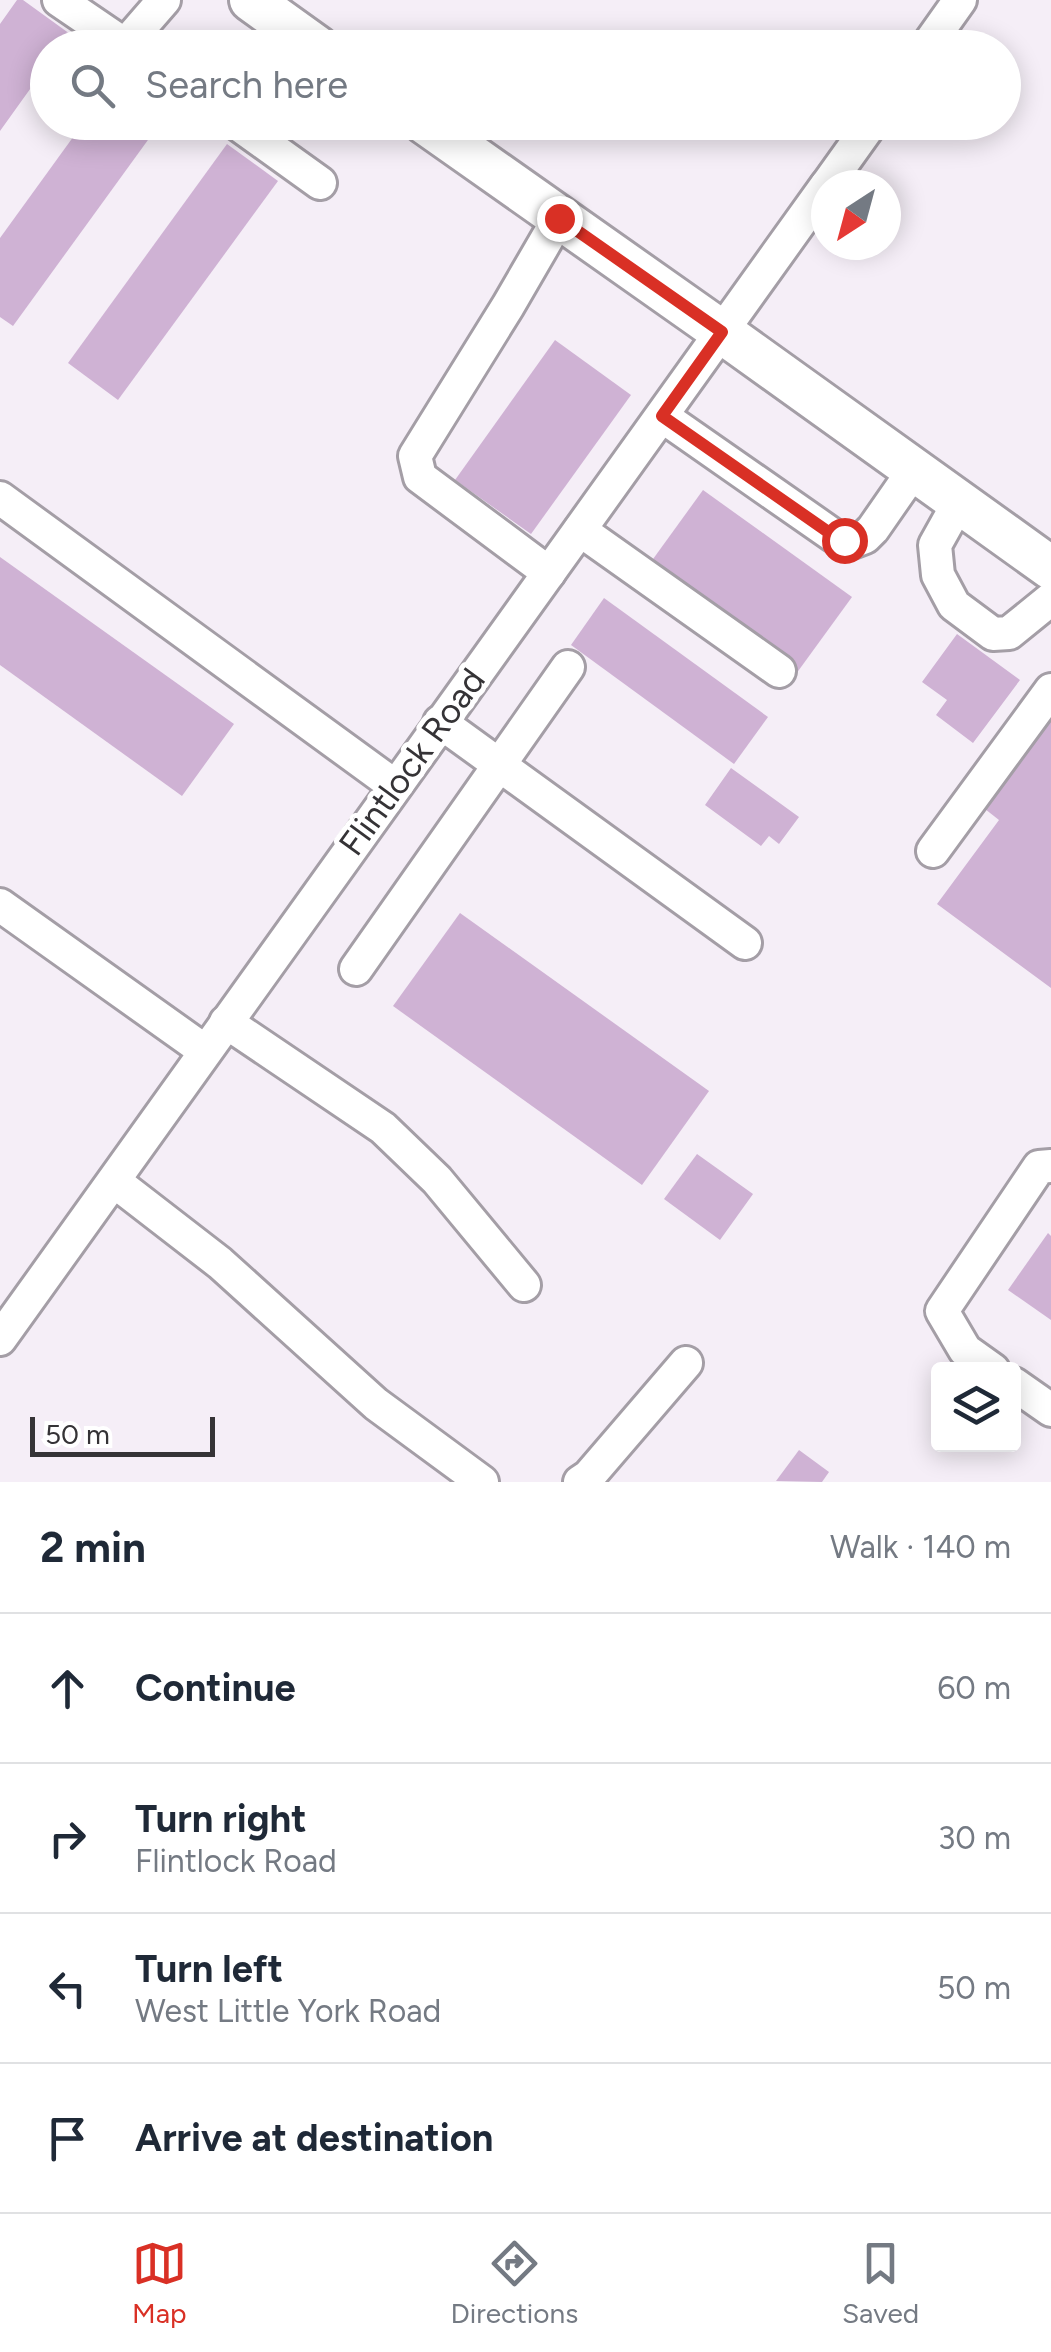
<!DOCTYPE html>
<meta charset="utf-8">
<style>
:root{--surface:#fff;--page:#f2f2f3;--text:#1f2937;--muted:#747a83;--line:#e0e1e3;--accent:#d93025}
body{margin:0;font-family:Figtree,sans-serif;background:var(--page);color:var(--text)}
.controls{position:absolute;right:30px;bottom:30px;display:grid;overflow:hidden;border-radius:10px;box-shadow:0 5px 25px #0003}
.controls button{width:90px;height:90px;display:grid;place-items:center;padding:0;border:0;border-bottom:2px solid var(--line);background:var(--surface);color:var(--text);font:50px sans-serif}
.compass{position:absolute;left:811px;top:170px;width:90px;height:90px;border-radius:50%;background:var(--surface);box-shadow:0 5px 25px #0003;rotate:216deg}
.scale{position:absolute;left:30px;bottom:25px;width:185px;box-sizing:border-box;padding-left:10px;border:5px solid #353336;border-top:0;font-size:28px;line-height:35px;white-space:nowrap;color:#353336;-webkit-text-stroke:8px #fff;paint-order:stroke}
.stop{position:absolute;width:30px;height:30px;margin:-22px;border:8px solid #d93025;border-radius:50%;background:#fff}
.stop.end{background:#d93025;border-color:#fff;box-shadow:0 2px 10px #0008}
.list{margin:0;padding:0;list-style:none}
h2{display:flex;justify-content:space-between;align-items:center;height:130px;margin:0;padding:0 40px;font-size:42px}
h2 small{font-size:32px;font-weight:400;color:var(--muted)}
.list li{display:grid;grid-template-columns:65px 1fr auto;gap:30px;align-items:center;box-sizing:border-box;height:150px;padding:0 40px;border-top:2px solid var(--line)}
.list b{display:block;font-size:38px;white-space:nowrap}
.list p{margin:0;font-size:32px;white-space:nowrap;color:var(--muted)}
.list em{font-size:32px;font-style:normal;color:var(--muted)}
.icon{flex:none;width:55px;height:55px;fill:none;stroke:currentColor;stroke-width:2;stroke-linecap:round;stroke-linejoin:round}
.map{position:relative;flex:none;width:1051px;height:1482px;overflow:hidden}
.search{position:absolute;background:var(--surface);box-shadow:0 5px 25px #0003;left:30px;right:30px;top:30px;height:110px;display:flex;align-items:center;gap:25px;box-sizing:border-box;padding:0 35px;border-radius:55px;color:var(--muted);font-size:38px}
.sheet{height:730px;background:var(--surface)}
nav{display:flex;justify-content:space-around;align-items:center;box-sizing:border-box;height:140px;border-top:2px solid var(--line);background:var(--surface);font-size:28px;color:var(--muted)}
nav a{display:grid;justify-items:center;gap:5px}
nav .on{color:var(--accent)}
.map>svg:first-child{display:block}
</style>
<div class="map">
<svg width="1051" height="1482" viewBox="0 0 1051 1482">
<rect width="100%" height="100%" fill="#f5eef7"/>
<g fill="#cfb2d4">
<polygon points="17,0 23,0 70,34 60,48 48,48 48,64 0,131 0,24"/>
<polygon points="84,122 161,122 13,326 0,317 0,238"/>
<polygon points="227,144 278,181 118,400 68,363"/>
<polygon points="555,340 631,395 531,534 455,480"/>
<polygon points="703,490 852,597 796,674 648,566"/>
<polygon points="0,557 234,724 182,796 0,665"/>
<polygon points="604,598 768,717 734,764 571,645"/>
<polygon points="957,634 1020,680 973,743 936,715 947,700 922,682"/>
<polygon points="1051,720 1051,988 937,904 999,820 985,809"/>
<polygon points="731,768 799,817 779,844 769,836 761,846 705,805"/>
<polygon points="460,913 709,1091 642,1185 393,1006"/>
<polygon points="697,1154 753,1194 720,1240 664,1199"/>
<polygon points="1048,1233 1051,1236 1051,1320 1008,1290"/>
<polygon points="799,1450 829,1472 822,1482 776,1481"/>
</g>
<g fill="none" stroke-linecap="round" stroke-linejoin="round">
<defs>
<g id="minor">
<polyline points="59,0 125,45 164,0"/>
<polyline points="926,48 960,0"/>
<polyline points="235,122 320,183"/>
<polyline points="827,185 872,122"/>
<polyline points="662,416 834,536 852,542 865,537 873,529 914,470"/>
<polyline points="0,498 395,786"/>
<polyline points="959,502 935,545 938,575 954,605 993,634 1009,633 1051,599"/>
<polyline points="580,530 779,671"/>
<polyline points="549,573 420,477 415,456 508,306 559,218"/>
<polyline points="440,722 745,943"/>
<polyline points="933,851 1051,690"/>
<polyline points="0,905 205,1051"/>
<polyline points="356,969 568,667"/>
<polyline points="226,1022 383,1128 437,1180 524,1285"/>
<polyline points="114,1181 220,1263 376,1404 482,1482"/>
<polyline points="0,1339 826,186"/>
<polyline points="993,1370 965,1350 942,1311 1039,1167 1051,1166"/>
<polyline points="1014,1384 1051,1410"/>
<polyline points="580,1482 589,1476 686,1363"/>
</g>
<g id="major">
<polyline points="251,0 318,48"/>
<polyline points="424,122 722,332 1051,568"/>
</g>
</defs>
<use href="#minor" stroke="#a49ea6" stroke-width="38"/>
<use href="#major" stroke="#a49ea6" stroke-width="48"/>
<use href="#minor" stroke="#fff" stroke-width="32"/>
<use href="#major" stroke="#fff" stroke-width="42"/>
</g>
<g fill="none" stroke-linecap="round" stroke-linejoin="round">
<polyline stroke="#d93025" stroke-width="12" points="559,218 722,332 662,416 834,536 844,540"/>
</g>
<g text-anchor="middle" stroke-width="10" stroke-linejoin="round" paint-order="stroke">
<g font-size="35" fill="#353336" stroke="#fff">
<text transform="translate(412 762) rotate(-54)" y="12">Flintlock Road</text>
</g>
</g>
</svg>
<div class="controls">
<button><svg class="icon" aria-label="layers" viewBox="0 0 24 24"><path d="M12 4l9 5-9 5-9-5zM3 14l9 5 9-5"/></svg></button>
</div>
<svg class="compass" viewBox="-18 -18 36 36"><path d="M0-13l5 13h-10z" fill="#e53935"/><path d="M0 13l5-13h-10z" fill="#747a83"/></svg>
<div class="scale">50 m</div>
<div class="stop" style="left:844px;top:540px"></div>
<div class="stop end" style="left:559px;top:218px"></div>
<div class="search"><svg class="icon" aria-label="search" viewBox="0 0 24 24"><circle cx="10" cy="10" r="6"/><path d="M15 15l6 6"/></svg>Search here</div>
</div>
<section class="sheet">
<h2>2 min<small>Walk · 140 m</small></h2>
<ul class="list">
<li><svg class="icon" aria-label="ahead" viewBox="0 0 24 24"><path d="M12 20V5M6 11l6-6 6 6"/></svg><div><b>Continue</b></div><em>60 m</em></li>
<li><svg class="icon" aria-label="right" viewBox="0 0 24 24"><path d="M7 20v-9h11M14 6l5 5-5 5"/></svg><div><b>Turn right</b><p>Flintlock Road</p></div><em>30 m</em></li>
<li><svg class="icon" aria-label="left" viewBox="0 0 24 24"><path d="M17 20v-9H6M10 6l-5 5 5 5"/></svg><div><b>Turn left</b><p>West Little York Road</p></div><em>50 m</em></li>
<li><svg class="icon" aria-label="arrive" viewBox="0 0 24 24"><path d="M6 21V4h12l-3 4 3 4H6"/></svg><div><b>Arrive at destination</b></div></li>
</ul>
</section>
<nav>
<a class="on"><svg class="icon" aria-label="map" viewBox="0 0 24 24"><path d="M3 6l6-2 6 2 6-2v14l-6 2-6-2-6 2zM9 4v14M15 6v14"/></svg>Map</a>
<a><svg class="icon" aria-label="directions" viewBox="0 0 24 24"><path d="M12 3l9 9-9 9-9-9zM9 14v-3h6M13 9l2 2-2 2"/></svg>Directions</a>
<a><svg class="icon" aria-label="saved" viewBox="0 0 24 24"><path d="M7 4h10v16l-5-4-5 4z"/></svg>Saved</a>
</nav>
